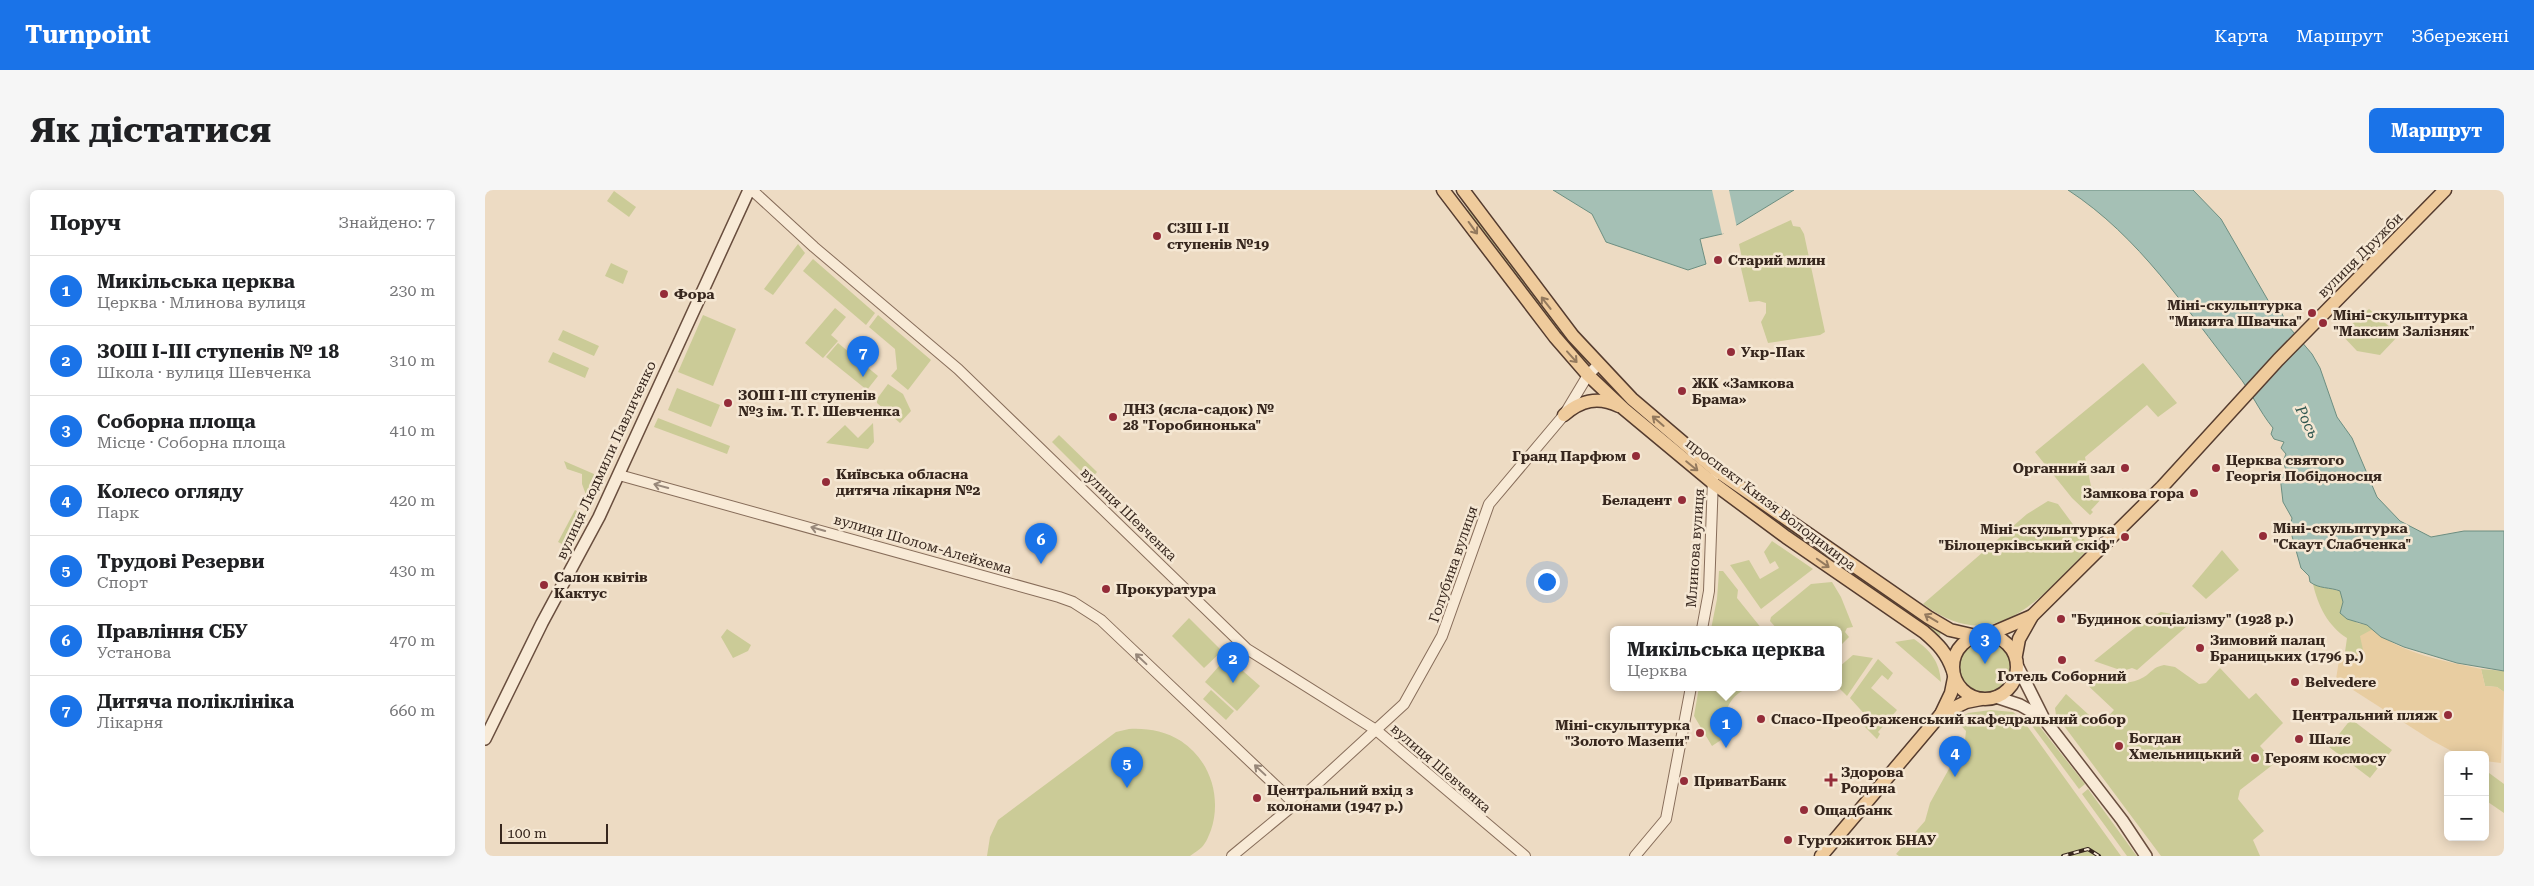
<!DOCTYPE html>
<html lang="uk">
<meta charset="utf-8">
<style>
:root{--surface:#fff;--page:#f6f6f6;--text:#202124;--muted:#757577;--line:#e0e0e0;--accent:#1a73e8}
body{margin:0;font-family:"Roboto Serif",serif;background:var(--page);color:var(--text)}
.controls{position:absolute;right:15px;bottom:15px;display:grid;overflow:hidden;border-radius:8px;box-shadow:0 2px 12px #0003}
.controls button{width:45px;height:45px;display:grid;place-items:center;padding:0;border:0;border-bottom:1px solid var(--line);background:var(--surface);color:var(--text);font:25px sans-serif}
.scale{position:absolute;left:15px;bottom:12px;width:108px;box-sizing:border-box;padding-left:5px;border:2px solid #37271e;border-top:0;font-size:14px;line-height:18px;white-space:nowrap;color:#37271e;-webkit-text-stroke:4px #f5e7d3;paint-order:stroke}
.you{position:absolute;left:1061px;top:391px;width:18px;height:18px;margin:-12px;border:4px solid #fff;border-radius:50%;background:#1a73e8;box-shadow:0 0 0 8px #1a73e833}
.badge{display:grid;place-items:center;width:32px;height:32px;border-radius:50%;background:var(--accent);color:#fff;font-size:16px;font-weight:700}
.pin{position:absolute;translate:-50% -41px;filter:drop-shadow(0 1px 2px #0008)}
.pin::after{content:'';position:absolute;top:26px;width:18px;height:15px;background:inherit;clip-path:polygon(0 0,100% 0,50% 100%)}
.popup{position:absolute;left:1125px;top:436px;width:232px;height:65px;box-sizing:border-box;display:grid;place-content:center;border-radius:8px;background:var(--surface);filter:drop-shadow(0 1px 4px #0005);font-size:16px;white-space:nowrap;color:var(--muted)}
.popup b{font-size:19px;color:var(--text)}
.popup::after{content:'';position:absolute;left:50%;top:100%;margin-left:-10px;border:10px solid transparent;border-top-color:var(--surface)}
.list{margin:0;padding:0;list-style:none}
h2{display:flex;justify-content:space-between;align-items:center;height:65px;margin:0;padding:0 20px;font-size:21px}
h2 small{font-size:16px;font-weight:400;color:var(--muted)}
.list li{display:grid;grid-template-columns:32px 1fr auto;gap:15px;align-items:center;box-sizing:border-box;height:70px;padding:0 20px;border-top:1px solid var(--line)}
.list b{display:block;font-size:19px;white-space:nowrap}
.list p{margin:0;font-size:16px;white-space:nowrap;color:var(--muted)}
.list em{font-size:16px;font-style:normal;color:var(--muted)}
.map{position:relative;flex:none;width:2019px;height:666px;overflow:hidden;border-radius:8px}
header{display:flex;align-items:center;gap:30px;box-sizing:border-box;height:70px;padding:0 25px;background:var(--accent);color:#fff}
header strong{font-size:24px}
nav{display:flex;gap:28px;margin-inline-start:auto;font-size:18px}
.intro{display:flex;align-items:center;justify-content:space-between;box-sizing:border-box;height:120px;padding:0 30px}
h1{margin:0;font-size:35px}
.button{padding:12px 22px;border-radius:8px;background:var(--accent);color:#fff;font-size:18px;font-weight:700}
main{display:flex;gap:30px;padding:0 30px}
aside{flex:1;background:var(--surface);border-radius:8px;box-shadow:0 2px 12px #0003}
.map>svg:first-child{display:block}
</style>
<header>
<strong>Turnpoint</strong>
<nav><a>Карта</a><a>Маршрут</a><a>Збережені</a></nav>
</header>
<div class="intro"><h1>Як дістатися</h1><a class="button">Маршрут</a></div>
<main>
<aside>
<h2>Поруч<small>Знайдено: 7</small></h2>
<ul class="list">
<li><span class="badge">1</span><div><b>Микільська церква</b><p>Церква · Млинова вулиця</p></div><em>230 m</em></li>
<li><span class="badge">2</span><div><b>ЗОШ І-ІІІ ступенів № 18</b><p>Школа · вулиця Шевченка</p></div><em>310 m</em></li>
<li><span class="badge">3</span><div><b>Соборна площа</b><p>Місце · Соборна площа</p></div><em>410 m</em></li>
<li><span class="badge">4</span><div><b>Колесо огляду</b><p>Парк</p></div><em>420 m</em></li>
<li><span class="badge">5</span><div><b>Трудові Резерви</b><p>Спорт</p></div><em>430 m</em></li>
<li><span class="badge">6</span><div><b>Правління СБУ</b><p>Установа</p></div><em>470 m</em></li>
<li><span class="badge">7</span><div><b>Дитяча поліклініка</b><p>Лікарня</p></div><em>660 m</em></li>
</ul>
</aside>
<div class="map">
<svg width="2019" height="666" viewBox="0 0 2019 666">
<rect width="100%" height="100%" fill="#eddbc3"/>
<g fill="#cbcb97">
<polygon points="129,1 151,17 144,27 122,11"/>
<polygon points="986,17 1043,97 1103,172 1099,175 1038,100 982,21"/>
<polygon points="1306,30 1308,36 1315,37 1319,44 1340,142 1335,145 1283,153 1276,132 1281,123 1281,113 1274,111 1264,112 1255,74 1258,73 1254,54"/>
<polygon points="313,54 320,63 288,105 279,99"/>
<polygon points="328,69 390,123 381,135 318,81"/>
<polygon points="126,73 143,81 138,94 120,86"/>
<polygon points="350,118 361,127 346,145 353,151 338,168 320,153"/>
<polygon points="1884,119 1914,145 1895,165 1872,161 1856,144"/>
<polygon points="218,125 251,139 228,196 193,182"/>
<polygon points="393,125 446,170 423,200 406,186 412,179 410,159 384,137"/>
<polygon points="78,140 114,156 109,166 73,150"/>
<polygon points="353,153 393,186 382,200 341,167"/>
<polygon points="68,162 104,178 100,188 63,172"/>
<polygon points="1658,173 1692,213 1673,227 1662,215 1600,267 1606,296 1619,306 1606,320 1608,322 1605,325 1587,308 1550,262"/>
<polygon points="403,194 418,204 426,221 415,233 392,213 392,209"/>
<polygon points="192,198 235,215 226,237 183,220"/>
<polygon points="173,228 245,256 242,264 169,237"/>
<polygon points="388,233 389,252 383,259 341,253 360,235 373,248"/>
<polygon points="574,245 612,282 605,290 567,252"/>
<path d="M 79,271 L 109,284 C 117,295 112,303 107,314 L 104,313 L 97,294 L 97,284 L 82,279 Z"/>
<polygon points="1250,302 1456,443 1454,447 1249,304"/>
<path d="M 1563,311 L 1573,314 L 1604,356 L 1603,360 C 1553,409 1511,468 1438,414 L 1542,324 Z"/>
<polygon points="90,320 102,327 85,358 73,352"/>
<polygon points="1287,351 1328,379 1276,419 1245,375 1264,370 1275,389 1294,378 1290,371 1285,374 1279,362"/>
<polygon points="1737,360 1754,380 1721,409 1707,396"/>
<polygon points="1234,381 1238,381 1253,400 1252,408 1277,439 1226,439 1232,409"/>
<polygon points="1347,392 1356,407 1368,437 1362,438 1360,442 1364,447 1354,457 1354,439 1292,439 1285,431 1286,427 1326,394"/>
<path d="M 1828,394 L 1855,401 L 1859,412 L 1872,433 L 1882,435 L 1888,439 L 1878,454 L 1878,460 L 1873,464 L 1860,462 L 1862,448 C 1843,436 1833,416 1828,394 Z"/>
<polygon points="1676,422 1692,425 1702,436 1652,480 1647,478 1638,481 1609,471 1656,433"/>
<polygon points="704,428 737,461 719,478 687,446"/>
<polygon points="242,439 266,455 263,461 248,468 236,447"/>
<path d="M 1429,449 C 1446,461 1454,471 1456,492 L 1410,452 Z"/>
<circle cx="1500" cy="477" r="26"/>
<polygon points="1368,465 1388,468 1362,506 1353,497 1354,477"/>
<polygon points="742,467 775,496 752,521 720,492"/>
<polygon points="1393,469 1408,483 1403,490 1397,485 1386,498 1412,520 1393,542 1395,544 1392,549 1377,534 1383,528 1365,508"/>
<path d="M 1679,475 L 1690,477 L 1714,494 L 1721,493 L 1735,478 L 1764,509 L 1771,503 L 1798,533 L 1775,556 L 1790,573 L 1755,600 L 1753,609 L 1779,641 L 1768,650 L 1775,666 L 1676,666 L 1571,525 L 1570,518 L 1581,504 L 1615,535 L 1629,520 L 1596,489 L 1601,483 C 1620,489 1640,499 1659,487 C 1667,482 1668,477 1679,475 Z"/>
<polygon points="1996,479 2019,481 2019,502 2012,497 2000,496"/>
<path d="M 1214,497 L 1268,497 C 1244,502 1236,524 1242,546 L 1227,556 L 1209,526 Z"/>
<polygon points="726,500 749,521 741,530 718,509"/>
<polygon points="1506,520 1528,522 1537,529 1636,666 1414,666 1411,664 1440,631 1445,613 1480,550 1481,541 1471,530 1483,523"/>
<polygon points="1536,521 1551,532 1600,594 1594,599"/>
<polygon points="1866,529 1907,560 1885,588 1844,557"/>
<path d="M 644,539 C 662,538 680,541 696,551 C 725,570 737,607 726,640 C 724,645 721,653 717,657 C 714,660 709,663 705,666 L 502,666 L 505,647 L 513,630 L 631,542 Z"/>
<polygon points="2000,580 2019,594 2019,623 2000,610"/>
<polygon points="1603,599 1651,665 1652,666 1642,666 1597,604"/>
</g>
<path fill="#e8cda1" d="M 1888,439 C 1915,464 1961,471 1996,479 L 2000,496 L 2012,497 L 2019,502 L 2016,573 L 2000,571 L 2000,565 L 1974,565 L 1946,550 L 1851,489 L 1855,464 L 1860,462 L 1873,464 L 1878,460 L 1875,446 Z"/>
<g fill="#a5c0b5" stroke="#6c8e81">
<polygon points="1068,0 1309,0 1237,44 1215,49 1221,74 1203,80 1121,52 1107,24"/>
<path d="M 1583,0 L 1708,0 L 1736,29 L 1784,112 L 1796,122 L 1804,137 L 1827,164 L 1835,178 L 1852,227 L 1867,248 L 1892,307 L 1915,331 L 1946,347 L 1979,341 L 2019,341 L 2019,481 L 1972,473 L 1919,457 L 1896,447 L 1882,435 L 1862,429 L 1855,423 L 1858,412 L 1855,401 C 1845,397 1834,399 1825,392 L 1824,386 L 1816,378 L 1805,339 L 1807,328 L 1798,312 L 1795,286 L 1801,280 L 1798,271 L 1801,264 L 1796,258 L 1799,252 L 1789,249 L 1786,244 L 1788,238 C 1774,221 1766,201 1752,184 C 1700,118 1655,47 1583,0 Z"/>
</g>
<polygon fill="#eddbc3" points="1227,0 1244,0 1252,38 1245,42 1237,44"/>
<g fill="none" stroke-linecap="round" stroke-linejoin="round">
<defs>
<g id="tertiary">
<polyline points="267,0 329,57 473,179 762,459 891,540 1040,666"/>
<polyline points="134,285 574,407 588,412 616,430 810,614"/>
<polyline points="1217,439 1224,401 1228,288"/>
<polyline points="747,666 810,614 919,514 957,446 1004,314 1079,225 1103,185 1114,174"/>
<polyline points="1150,666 1181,629 1206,497"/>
</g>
<g id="secondary">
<polyline points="1533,477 1559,529 1637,630 1661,666"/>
<polyline points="1511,507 1535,515 1558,528"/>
<polyline points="0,549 57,433 114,327 264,0"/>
</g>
<g id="primary">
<path d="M 958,0 L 1070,147 L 1103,185 L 1139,219 L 1228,293 L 1301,347 L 1439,442 C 1453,454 1462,463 1468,481"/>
<polyline points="978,0 1088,146 1147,209 1228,278 1443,427 1465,440 1491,446"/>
<path d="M 1079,225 C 1096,210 1113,206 1134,216"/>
<polyline points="1505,444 1547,426"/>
<circle cx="1500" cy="477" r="32"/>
<polyline points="1531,465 1534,449 1547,426 1677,297 1793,170 1960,0"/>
<polyline points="1456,524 1481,512 1496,509"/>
<polyline points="1336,666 1456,524 1466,503 1469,488"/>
</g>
</defs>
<use href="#tertiary" stroke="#876d5a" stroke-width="12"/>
<use href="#secondary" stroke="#694e3e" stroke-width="14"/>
<use href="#primary" stroke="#553c2f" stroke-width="15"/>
<use href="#tertiary" stroke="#f8ead6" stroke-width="10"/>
<use href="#secondary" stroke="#f8ead6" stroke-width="11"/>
<use href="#primary" stroke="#efcb9c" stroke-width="12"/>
<defs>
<polyline id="rail" points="1578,666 1603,659 1614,666"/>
</defs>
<use href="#rail" stroke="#37271e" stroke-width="4"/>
<use href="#rail" stroke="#f5e7d3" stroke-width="2" stroke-dasharray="5.5" stroke-linecap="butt"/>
</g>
<defs><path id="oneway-shaft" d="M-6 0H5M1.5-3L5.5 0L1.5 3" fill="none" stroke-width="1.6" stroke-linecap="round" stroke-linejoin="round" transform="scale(1.25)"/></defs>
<g stroke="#93795d">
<use href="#oneway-shaft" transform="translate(988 38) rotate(54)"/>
<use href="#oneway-shaft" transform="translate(1061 113) rotate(-128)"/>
<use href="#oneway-shaft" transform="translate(1087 167) rotate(48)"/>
<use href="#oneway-shaft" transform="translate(1173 231) rotate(-139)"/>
<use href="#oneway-shaft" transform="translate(1207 276) rotate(39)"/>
<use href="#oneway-shaft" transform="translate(1338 373) rotate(35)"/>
<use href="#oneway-shaft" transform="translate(1446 428) rotate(-149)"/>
</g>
<g stroke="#98887a">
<use href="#oneway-shaft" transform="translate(176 296) rotate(-165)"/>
<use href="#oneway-shaft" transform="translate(333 339) rotate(-164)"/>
<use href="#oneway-shaft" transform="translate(656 469) rotate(-137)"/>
<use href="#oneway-shaft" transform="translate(775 580) rotate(-137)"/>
</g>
<g fill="#942c39" stroke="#f5e7d3" stroke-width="2">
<circle cx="672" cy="46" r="5"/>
<circle cx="1233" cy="70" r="5"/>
<circle cx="179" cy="104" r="5"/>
<circle cx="1827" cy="123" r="5"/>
<circle cx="1838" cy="133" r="5"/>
<circle cx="1246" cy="162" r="5"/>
<circle cx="1197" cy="201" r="5"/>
<circle cx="243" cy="213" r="5"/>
<circle cx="628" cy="227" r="5"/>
<circle cx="1151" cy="266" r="5"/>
<circle cx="1640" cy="278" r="5"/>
<circle cx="1731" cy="278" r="5"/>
<circle cx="341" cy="292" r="5"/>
<circle cx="1709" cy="303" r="5"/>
<circle cx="1197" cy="310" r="5"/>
<circle cx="1778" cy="346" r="5"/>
<circle cx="1640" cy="347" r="5"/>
<circle cx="59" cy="395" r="5"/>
<circle cx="621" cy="399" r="5"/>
<circle cx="1576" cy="429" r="5"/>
<circle cx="1715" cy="458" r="5"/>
<circle cx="1577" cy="470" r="5"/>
<circle cx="1810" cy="492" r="5"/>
<circle cx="1963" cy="525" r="5"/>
<circle cx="1276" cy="529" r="5"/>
<circle cx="1215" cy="543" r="5"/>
<circle cx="1814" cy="549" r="5"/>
<circle cx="1634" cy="556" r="5"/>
<circle cx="1770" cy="568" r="5"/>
<path d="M1343.5 582.5h5v5h5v5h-5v5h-5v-5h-5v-5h5z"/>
<circle cx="1199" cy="591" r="5"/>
<circle cx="772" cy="608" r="5"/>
<circle cx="1319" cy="620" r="5"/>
<circle cx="1303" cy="650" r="5"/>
</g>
<g text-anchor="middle" stroke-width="5" stroke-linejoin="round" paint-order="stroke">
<g font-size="14" font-weight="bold" fill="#37271e" stroke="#f5e7d3" text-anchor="start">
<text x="682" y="43">СЗШ I-II<tspan x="682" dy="16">ступенів №19</tspan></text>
<text x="1243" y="75">Старий млин</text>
<text x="189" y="109">Фора</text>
<text x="1817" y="120" text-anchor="end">Міні-скульптурка<tspan x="1817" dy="16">"Микита Швачка"</tspan></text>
<text x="1848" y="130">Міні-скульптурка<tspan x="1848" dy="16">"Максим Залізняк"</tspan></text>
<text x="1256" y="167">Укр-Пак</text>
<text x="1207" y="198">ЖК «Замкова<tspan x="1207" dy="16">Брама»</tspan></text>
<text x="253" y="210">ЗОШ І-ІІІ ступенів<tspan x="253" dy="16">№3 ім. Т. Г. Шевченка</tspan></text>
<text x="638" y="224">ДНЗ (ясла-садок) №<tspan x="638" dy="16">28 "Горобинонька"</tspan></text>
<text x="1141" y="271" text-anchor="end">Гранд Парфюм</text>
<text x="1741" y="275">Церква святого<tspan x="1741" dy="16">Георгія Побідоносця</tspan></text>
<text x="1630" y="283" text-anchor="end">Органний зал</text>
<text x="351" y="289">Київська обласна<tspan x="351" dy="16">дитяча лікарня №2</tspan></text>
<text x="1699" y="308" text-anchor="end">Замкова гора</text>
<text x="1187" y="315" text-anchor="end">Беладент</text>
<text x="1788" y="343">Міні-скульптурка<tspan x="1788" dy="16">"Скаут Слабченка"</tspan></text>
<text x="1630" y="344" text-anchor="end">Міні-скульптурка<tspan x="1630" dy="16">"Білоцерківський скіф"</tspan></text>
<text x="69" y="392">Салон квітів<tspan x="69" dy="16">Кактус</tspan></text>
<text x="631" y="404">Прокуратура</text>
<text x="1586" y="434">"Будинок соціалізму" (1928 р.)</text>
<text x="1725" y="455">Зимовий палац<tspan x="1725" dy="16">Браницьких (1796 р.)</tspan></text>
<text x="1577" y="491" text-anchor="middle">Готель Соборний</text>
<text x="1820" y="497">Belvedere</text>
<text x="1953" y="530" text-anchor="end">Центральний пляж</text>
<text x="1286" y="534">Спасо-Преображенський кафедральний собор</text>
<text x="1205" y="540" text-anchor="end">Міні-скульптурка<tspan x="1205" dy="16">"Золото Мазепи"</tspan></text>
<text x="1644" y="553">Богдан<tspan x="1644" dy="16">Хмельницький</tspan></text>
<text x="1824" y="554">Шалє</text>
<text x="1780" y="573">Героям космосу</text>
<text x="1356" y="587">Здорова<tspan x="1356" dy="16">Родина</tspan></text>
<text x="1209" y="596">ПриватБанк</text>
<text x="782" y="605">Центральний вхід з<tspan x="782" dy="16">колонами (1947 р.)</tspan></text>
<text x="1329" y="625">Ощадбанк</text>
<text x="1313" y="655">Гуртожиток БНАУ</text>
</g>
<g font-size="14" fill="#37271e" stroke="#f5e7d3">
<text transform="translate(1875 65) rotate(-45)" y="5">вулиця Дружби</text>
<text transform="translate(121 270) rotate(-65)" y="5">вулиця Людмили Павличенко</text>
<text transform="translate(1286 314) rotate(37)" y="5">проспект Князя Володимира</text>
<text transform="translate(644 324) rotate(44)" y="5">вулиця Шевченка</text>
<text transform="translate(438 354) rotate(16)" y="5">вулиця Шолом-Алейхема</text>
<text transform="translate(1210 358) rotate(-86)" y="5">Млинова вулиця</text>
<text transform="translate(968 374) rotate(-71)" y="5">Голубина вулиця</text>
<text transform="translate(956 578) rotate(41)" y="5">вулиця Шевченка</text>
</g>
<g font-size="15" font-style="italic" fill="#2e564f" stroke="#f5e7d3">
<text transform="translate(1822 232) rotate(64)" y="5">Рось</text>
</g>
</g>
</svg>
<div class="controls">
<button>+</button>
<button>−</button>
</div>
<div class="scale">100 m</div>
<div class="you"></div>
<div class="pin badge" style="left:1241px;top:558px">1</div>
<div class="popup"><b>Микільська церква</b>Церква</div>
<div class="pin badge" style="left:748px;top:493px">2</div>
<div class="pin badge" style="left:1500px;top:474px">3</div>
<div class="pin badge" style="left:1470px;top:587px">4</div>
<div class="pin badge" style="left:642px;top:598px">5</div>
<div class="pin badge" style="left:556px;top:374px">6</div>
<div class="pin badge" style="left:378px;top:187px">7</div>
</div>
</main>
